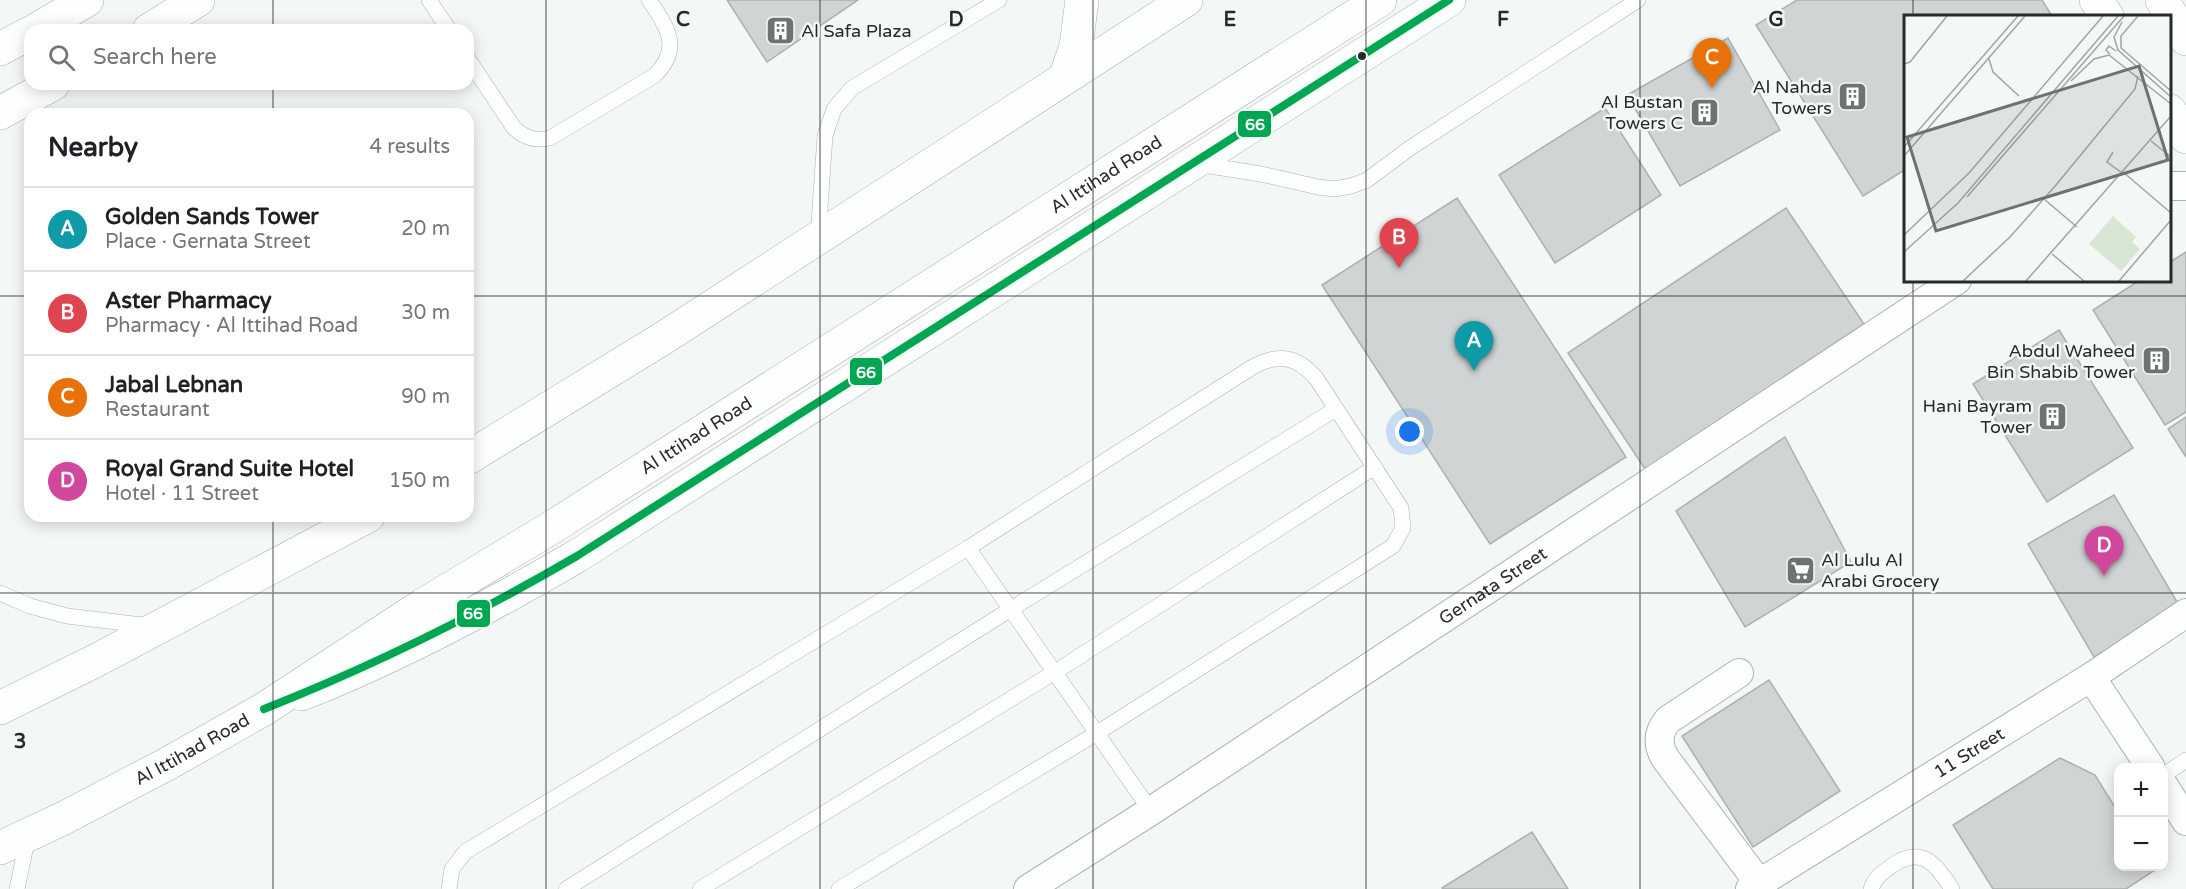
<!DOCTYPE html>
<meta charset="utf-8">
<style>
:root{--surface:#fff;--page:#f6f6f6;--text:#202124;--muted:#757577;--line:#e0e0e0;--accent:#6e7271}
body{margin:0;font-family:"Varela Round",sans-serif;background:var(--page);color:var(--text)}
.controls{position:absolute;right:18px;bottom:18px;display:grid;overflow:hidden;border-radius:12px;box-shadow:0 3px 15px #0003}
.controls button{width:54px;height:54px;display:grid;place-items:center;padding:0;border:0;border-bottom:2px solid var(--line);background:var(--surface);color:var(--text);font:30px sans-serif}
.you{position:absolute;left:1410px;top:432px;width:21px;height:21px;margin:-15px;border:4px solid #fff;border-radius:50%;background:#1a73e8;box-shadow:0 0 0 9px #1a73e833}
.badge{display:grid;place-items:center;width:39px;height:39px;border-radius:50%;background:var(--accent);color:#fff;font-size:20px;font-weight:700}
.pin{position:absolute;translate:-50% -50px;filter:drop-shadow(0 2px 3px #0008)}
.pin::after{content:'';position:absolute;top:32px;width:21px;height:18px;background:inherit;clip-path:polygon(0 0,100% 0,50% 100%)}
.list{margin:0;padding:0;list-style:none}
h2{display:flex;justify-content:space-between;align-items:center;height:78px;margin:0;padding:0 24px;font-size:26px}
h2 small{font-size:20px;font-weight:400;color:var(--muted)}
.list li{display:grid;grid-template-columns:39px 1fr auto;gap:18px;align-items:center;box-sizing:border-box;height:84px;padding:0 24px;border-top:2px solid var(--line)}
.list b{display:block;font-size:22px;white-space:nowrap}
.list p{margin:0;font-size:20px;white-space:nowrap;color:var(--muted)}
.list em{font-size:20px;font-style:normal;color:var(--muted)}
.icon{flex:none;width:33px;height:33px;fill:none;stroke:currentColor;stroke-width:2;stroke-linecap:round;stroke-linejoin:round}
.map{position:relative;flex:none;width:2186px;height:889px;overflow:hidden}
.search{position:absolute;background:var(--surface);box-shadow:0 3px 15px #0003;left:24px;top:24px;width:450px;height:66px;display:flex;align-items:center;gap:15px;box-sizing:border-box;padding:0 21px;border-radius:18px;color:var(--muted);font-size:22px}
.panel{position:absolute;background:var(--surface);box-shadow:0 3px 15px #0003;left:24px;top:108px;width:450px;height:414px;border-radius:18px}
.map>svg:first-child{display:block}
</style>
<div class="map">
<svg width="2186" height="889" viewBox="0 0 2186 889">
<rect width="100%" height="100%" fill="#f3f7f6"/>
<g fill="#d1d4d4" stroke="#acb0af" stroke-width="1.5">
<polygon points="727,0 858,0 767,62"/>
<polygon points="1797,0 2042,0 2052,16 1906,16 1906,169 1863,196 1756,25"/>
<polygon points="1728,38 1780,130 1680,186 1627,95"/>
<polygon points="1605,108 1661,195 1555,263 1499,175"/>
<polygon points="1457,198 1626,457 1490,544 1322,285"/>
<polygon points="1786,208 1864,324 1645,469 1568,353"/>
<polygon points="2186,252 2186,412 2165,425 2093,310 2140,280 2170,280 2170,262"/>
<polygon points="2059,330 2133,448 2047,502 1973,384"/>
<polygon points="2186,417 2186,457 2168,429"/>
<polygon points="1785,437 1851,562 1745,627 1676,511"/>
<polygon points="2114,495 2180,607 2094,657 2028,544"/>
<polygon points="1769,680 1840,791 1753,847 1682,736"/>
<polygon points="2060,758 2095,775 2118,812 2118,866 2153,866 2155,870 2126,889 1993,889 1953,825"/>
<polygon points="1532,832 1568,889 1443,889 1442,888"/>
</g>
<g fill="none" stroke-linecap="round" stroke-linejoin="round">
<defs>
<g id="service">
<polyline points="429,0 449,30"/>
<path d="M 468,59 L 514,128 C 525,138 535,141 550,138 L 654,76 C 683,48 667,27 649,0"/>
<polyline points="1197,164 1261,174 1318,187 1334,189 1351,186 1367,180 1410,148 1638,0"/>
<polyline points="818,237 825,136 834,109 852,88 999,0"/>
<polyline points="968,548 1151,811"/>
<polyline points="0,593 30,606 67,616 150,626"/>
<polyline points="2164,775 2186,760"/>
<polyline points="17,889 28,836"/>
<path d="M 449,889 L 452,869 L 465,852 L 968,548 L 1251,368 C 1277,353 1296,355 1316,378 L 1401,508 L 1403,528 L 1393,546 L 1097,733 L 839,889"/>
<polyline points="566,889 1011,609 1336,409"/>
<polyline points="700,889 1055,672 1375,467"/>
<path d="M 1871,889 C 1875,877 1883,872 1893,865 C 1922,845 1937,865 1952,889"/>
</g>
<g id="minor">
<polyline points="2170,186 2186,186"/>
<path d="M 1739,673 L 1668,720 C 1658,732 1657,744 1665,758 L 1759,883"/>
<polyline points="2091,677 2151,768"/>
<polyline points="2164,786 2186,821"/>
<path id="s1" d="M 1028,889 L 1151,811 L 1957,280"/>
<path id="s2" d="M 1750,889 L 2091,677 L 2186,613"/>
</g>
<g id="secondary">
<polyline points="36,30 87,0"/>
<polyline points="149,30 198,0"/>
<polyline points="0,49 30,33"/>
<polyline points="0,113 53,84"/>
</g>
<g id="primary">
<polyline points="2096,0 2107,16"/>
<polyline points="2162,0 2186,39"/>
<polyline points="2170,111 2186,137"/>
<path d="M 302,694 C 398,656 488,608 577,556 L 1449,0"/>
</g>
<g id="motorway">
<polyline points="1065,78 1076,46 1082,0"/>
<polyline points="468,458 665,337 1186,0"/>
<polyline points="0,708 97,660 368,516"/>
<path id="s3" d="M 0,848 L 64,818 L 167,764 L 264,709 L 423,605 L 554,526 L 1380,0"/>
</g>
</defs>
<use href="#service" stroke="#aeb1b0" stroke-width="16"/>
<use href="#minor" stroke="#aeb1b0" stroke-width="30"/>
<use href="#secondary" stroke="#aeb1b0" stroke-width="34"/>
<use href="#primary" stroke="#aeb1b0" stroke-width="34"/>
<use href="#motorway" stroke="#aeb1b0" stroke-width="34"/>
<use href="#service" stroke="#fdfefe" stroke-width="15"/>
<use href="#minor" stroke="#fdfefe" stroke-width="28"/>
<use href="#secondary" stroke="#fdfefe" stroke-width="33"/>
<use href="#primary" stroke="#fdfefe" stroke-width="33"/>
<use href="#motorway" stroke="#fdfefe" stroke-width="33"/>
<defs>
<path id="bus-1" d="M 264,709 C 373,666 476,615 577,556 L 1449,0"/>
</defs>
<use href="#bus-1" stroke="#f1f9f7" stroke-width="12"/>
<use href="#bus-1" stroke="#00a651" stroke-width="8"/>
</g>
<path fill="none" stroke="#272a29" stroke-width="1.5" stroke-opacity="0.55" d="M 273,0 L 273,30M 546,0 L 546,889M 820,0 L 820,889M 1093,0 L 1093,889M 1366,0 L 1366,889M 1640,0 L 1640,889M 1913,0 L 1913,16M 273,84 L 273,114M 1913,280 L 1913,889M 0,296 L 30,296M 468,296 L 2186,296M 273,516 L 273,889M 0,593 L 2186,593"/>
<defs>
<symbol id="building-square" viewBox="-11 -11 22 22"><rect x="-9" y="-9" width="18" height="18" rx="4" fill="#6e7271" stroke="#f1f9f7"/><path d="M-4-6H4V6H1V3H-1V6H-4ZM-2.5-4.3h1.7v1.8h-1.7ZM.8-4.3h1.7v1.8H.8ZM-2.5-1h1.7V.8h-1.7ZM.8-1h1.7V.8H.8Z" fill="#fff"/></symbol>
<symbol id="supermarket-square" viewBox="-11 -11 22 22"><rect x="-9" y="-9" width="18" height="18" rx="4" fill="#6e7271" stroke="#f1f9f7"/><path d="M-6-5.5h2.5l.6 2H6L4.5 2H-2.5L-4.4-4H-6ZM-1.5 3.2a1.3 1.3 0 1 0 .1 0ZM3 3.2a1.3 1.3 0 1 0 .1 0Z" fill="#fff"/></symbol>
</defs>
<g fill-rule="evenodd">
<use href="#building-square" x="764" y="14" width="33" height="33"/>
<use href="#building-square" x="1836" y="80" width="33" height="33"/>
<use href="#building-square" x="1688" y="96" width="33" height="33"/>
<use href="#building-square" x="2140" y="344" width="33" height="33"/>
<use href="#building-square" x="2036" y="400" width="33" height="33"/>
<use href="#supermarket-square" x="1784" y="554" width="33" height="33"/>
</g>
<circle fill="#272a29" stroke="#f1f9f7" stroke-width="2" cx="1362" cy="56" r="5"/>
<g text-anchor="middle" stroke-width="5" stroke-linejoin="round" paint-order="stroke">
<g font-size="18" fill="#272a29" stroke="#f1f9f7" text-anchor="end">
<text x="801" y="37" text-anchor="start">Al Safa Plaza</text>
<text x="1832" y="93">Al Nahda<tspan x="1832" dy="21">Towers</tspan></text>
<text x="1683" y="108">Al Bustan<tspan x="1683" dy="21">Towers C</tspan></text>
<text x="2135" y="357">Abdul Waheed<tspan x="2135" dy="21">Bin Shabib Tower</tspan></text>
<text x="2032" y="412">Hani Bayram<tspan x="2032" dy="21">Tower</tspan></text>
<text x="1821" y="566" text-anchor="start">Al Lulu Al<tspan x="1821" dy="21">Arabi Grocery</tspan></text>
</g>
<g font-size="18" fill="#272a29" stroke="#f1f9f7">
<text dy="6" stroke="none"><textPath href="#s3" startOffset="1296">Al Ittihad Road</textPath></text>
<text dy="6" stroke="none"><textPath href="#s3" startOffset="810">Al Ittihad Road</textPath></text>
<text dy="6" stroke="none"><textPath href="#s1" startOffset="555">Gernata Street</textPath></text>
<text dy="6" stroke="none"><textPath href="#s3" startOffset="216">Al Ittihad Road</textPath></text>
<text dy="6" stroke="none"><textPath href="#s2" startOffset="258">11 Street</textPath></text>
</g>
</g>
<g transform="translate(1904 15)">
<rect width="267" height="267" fill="#f3f7f6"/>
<path d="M 209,201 L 232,222 L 228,227 L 236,234 L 217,256 L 185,229 Z" fill="#d8e6d4"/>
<path fill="none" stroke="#a1a5a4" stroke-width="1.5" d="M 234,1 L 217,21 L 217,33 L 267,76M 218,7 L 210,22 L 214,35 L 267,82M 206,39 L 202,35 L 205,31 L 212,36M 85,44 L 89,57 L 115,81M 0,49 L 6,47 L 43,1M 167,66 L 190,44 L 205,40 L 267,89M 247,126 L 267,142M 0,132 L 114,1M 209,137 L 203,147 L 218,158M 0,141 L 121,1M 219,157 L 267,198M 63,182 L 220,1M 140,184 L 173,212M 0,220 L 65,158 L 199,1M 0,237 L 54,188 L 214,1M 148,239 L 180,266M 59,266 L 106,222 L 152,170 L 231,74 L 234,61M 122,266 L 267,101M 215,266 L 267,205"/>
<path fill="#6e7271" fill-opacity="0.15" stroke="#6e7271" stroke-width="3" d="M 235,51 L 264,145 L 32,216 L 3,122 Z"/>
<rect width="267" height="267" fill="none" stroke="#272a29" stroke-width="3"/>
</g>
<g font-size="20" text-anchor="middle" font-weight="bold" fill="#272a29" stroke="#f1f9f7" stroke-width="5" stroke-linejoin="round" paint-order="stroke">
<text x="683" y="26">C</text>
<text x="956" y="26">D</text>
<text x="1230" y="26">E</text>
<text x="1503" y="26">F</text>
<text x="1776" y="26">G</text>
<text x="20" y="748">3</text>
</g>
<g stroke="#f1f9f7" stroke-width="2">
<rect x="1237" y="110" width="35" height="28" rx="6" fill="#00a651"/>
<rect x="849" y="357" width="34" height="29" rx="6" fill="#00a651"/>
<rect x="456" y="599" width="35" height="29" rx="6" fill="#00a651"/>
</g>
<g font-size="16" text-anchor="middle" font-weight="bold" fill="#fff">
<text x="1255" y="130">66</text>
<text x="866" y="378">66</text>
<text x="473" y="619">66</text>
</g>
</svg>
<div class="controls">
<button>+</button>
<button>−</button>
</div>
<div class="you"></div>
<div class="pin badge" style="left:1474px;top:371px;background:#0f9aa8">A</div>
<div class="pin badge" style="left:1399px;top:268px;background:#e0444e">B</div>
<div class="pin badge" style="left:1712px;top:88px;background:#e8710a">C</div>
<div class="pin badge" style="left:2104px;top:576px;background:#d1479c">D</div>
<div class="search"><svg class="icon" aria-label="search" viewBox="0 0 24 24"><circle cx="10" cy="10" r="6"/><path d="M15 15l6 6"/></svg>Search here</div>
<section class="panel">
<h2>Nearby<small>4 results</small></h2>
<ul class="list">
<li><span class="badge" style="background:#0f9aa8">A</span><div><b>Golden Sands Tower</b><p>Place · Gernata Street</p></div><em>20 m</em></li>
<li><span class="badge" style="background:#e0444e">B</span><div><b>Aster Pharmacy</b><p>Pharmacy · Al Ittihad Road</p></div><em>30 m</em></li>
<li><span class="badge" style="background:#e8710a">C</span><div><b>Jabal Lebnan</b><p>Restaurant</p></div><em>90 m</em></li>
<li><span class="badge" style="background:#d1479c">D</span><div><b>Royal Grand Suite Hotel</b><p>Hotel · 11 Street</p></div><em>150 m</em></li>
</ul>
</section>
</div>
